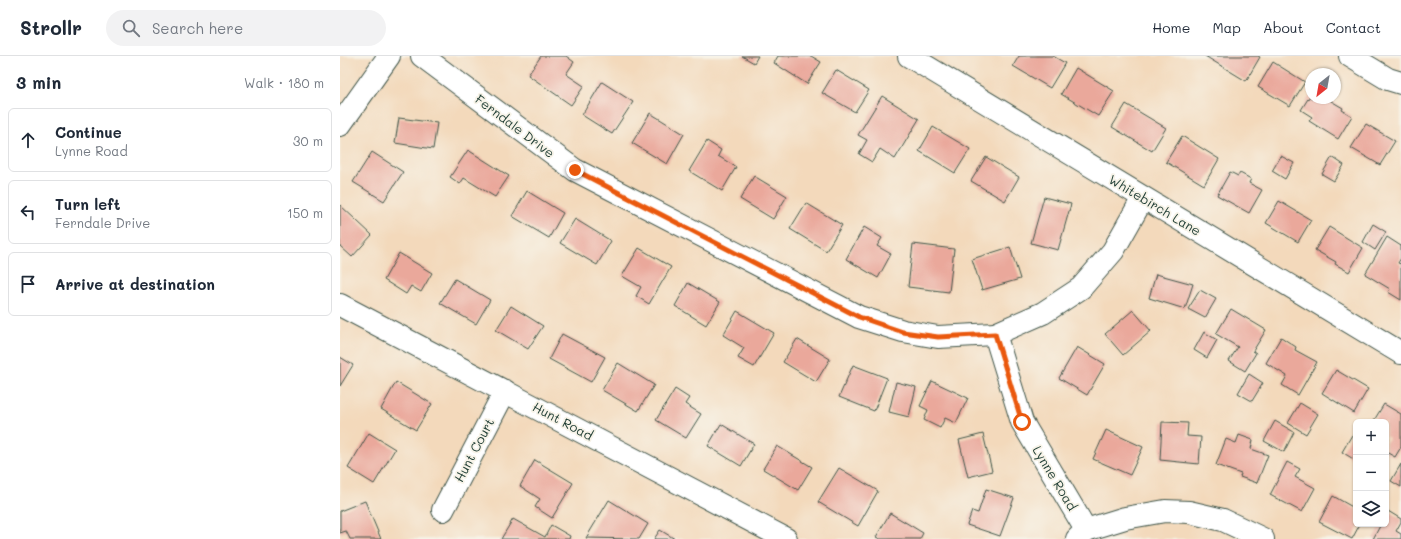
<!DOCTYPE html>
<meta charset="utf-8">
<style>
:root{--surface:#fff;--page:#f2f2f3;--text:#1f2937;--muted:#747a83;--line:#e0e1e3}
body{margin:0;font-family:Mali,sans-serif;background:var(--page);color:var(--text)}
.controls{position:absolute;right:12px;bottom:12px;display:grid;overflow:hidden;border-radius:6px;box-shadow:0 1px 3px #0004}
.controls button{width:36px;height:36px;display:grid;place-items:center;padding:0;border:0;border-bottom:1px solid var(--line);background:var(--surface);color:var(--text);font:20px sans-serif}
.compass{position:absolute;left:965px;top:12px;width:36px;height:36px;border-radius:50%;background:var(--surface);box-shadow:0 1px 3px #0004;rotate:211deg}
.stop{position:absolute;width:12px;height:12px;margin:-9px;border:3px solid #ea580c;border-radius:50%;background:#fff}
.stop.end{background:#ea580c;border-color:#fff;box-shadow:0 1px 4px #0008}
.list{margin:0;padding:0;list-style:none}
h2{display:flex;justify-content:space-between;align-items:center;height:52px;margin:0;padding:0 16px;font-size:17px}
h2 small{font-size:13px;font-weight:400;color:var(--muted)}
.list li{display:grid;grid-template-columns:26px 1fr auto;gap:12px;align-items:center;box-sizing:border-box;height:64px;margin:0 8px 8px;padding:0 8px;border:1px solid var(--line);border-radius:6px}
.list b{display:block;font-size:15px;white-space:nowrap}
.list p{margin:0;font-size:13px;white-space:nowrap;color:var(--muted)}
.list em{font-size:13px;font-style:normal;color:var(--muted)}
.icon{flex:none;width:22px;height:22px;fill:none;stroke:currentColor;stroke-width:2;stroke-linecap:round;stroke-linejoin:round}
.map{position:relative;flex:none;width:1061px;height:483px;overflow:hidden}
header{display:flex;align-items:center;gap:24px;box-sizing:border-box;height:56px;padding:0 20px;background:var(--surface);border-bottom:1px solid var(--line)}
header strong{font-size:19px}
nav{display:flex;gap:22px;margin-inline-start:auto;font-size:14px}
.search{width:280px;height:36px;background:var(--page);display:flex;align-items:center;gap:10px;box-sizing:border-box;padding:0 14px;border-radius:22px;color:var(--muted);font-size:15px}
main{display:flex}
aside{flex:1;background:var(--surface)}
.map>svg:first-child{display:block}
</style>
<header>
<strong>Strollr</strong>
<div class="search"><svg class="icon" aria-label="search" viewBox="0 0 24 24"><circle cx="10" cy="10" r="6"/><path d="M15 15l6 6"/></svg>Search here</div>
<nav><a>Home</a><a>Map</a><a>About</a><a>Contact</a></nav>
</header>
<main>
<aside>
<h2>3 min<small>Walk · 180 m</small></h2>
<ul class="list">
<li><svg class="icon" aria-label="ahead" viewBox="0 0 24 24"><path d="M12 20V5M6 11l6-6 6 6"/></svg><div><b>Continue</b><p>Lynne Road</p></div><em>30 m</em></li>
<li><svg class="icon" aria-label="left" viewBox="0 0 24 24"><path d="M17 20v-9H6M10 6l-5 5 5 5"/></svg><div><b>Turn left</b><p>Ferndale Drive</p></div><em>150 m</em></li>
<li><svg class="icon" aria-label="arrive" viewBox="0 0 24 24"><path d="M6 21V4h12l-3 4 3 4H6"/></svg><div><b>Arrive at destination</b></div></li>
</ul>
</aside>
<div class="map">
<svg width="1061" height="483" viewBox="0 0 1061 483">
<rect width="100%" height="100%" fill="#f7f3e8"/>
<filter id="ink" filterUnits="userSpaceOnUse"><feTurbulence type="fractalNoise" baseFrequency=".025" numOctaves="2"/><feDisplacementMap in="SourceGraphic" scale="8" xChannelSelector="R" yChannelSelector="G"/><feConvolveMatrix kernelMatrix="1 2 1 2 8 2 1 2 1" color-interpolation-filters="sRGB"/></filter>
<filter id="wash" filterUnits="userSpaceOnUse"><feTurbulence type="fractalNoise" baseFrequency=".012" numOctaves="4" result="noise"/><feDisplacementMap in="SourceGraphic" scale="16" xChannelSelector="R" yChannelSelector="G"/><feGaussianBlur stdDeviation="0.9" result="paint"/><feColorMatrix in="noise" values="0 0 0 0 0 0 0 0 0 0 0 0 0 0 0 0 0 1.4 0 .05"/><feComposite in="paint" operator="in"/></filter>
<g filter="url(#wash)">
<rect width="100%" height="100%" fill="#f3d9bb"/>
<g id="blocks">
<g fill="#eaa89b">
<polygon points="201,0 226,0 234,6 226,18 244,30 231,49 188,19"/>
<polygon points="402,0 418,0 414,7"/>
<polygon points="438,0 471,0 481,6 467,28 434,7"/>
<polygon points="679,0 713,0 725,7 710,32 673,10"/>
<polygon points="865,0 918,0 920,1 906,25"/>
<polygon points="933,6 965,26 950,50 918,31"/>
<polygon points="736,12 774,35 758,60 721,38"/>
<polygon points="496,14 529,34 515,56 482,37"/>
<polygon points="262,26 293,46 272,78 242,59"/>
<polygon points="971,38 971,42 986,42 1003,52 1002,54 1012,60 998,83 969,65 972,61 961,54"/>
<polygon points="542,40 579,63 555,103 540,93 532,106 519,98 527,84 518,79"/>
<polygon points="786,48 826,72 812,95 772,71"/>
<polygon points="310,57 344,78 327,108 292,87"/>
<polygon points="59,62 97,67 93,93 55,87"/>
<polygon points="1026,68 1055,85 1040,109 1011,92"/>
<polygon points="593,71 630,93 615,117 579,95"/>
<polygon points="842,80 879,103 864,129 826,106"/>
<polygon points="367,85 381,94 378,100 396,111 382,135 349,115"/>
<polygon points="128,94 169,120 155,141 124,122 120,128 110,121"/>
<polygon points="32,96 63,116 44,145 13,126"/>
<polygon points="941,100 954,107 945,123 932,115"/>
<polygon points="646,101 679,121 665,145 631,125"/>
<polygon points="992,101 1004,109 994,125 982,118"/>
<polygon points="890,116 898,120 900,117 911,123 909,127 922,134 909,157 877,139"/>
<polygon points="414,120 447,140 433,163 400,143"/>
<polygon points="187,135 223,157 209,182 172,160"/>
<polygon points="704,141 731,148 718,194 691,187"/>
<polygon points="939,145 971,164 958,186 926,167"/>
<polygon points="466,147 502,169 486,195 450,173"/>
<polygon points="0,149 32,179 12,201 0,190"/>
<polygon points="235,163 271,185 257,209 220,187"/>
<polygon points="1033,168 1046,176 1035,194 1023,186"/>
<polygon points="524,171 542,182 537,190 551,198 538,222 506,203"/>
<polygon points="989,171 1023,192 1009,216 995,208 996,206 975,194"/>
<polygon points="1047,181 1061,190 1061,202 1058,207 1061,208 1061,244 1048,236 1050,233 1025,218"/>
<polygon points="573,188 614,193 609,236 568,231"/>
<polygon points="670,191 680,223 642,234 632,203"/>
<polygon points="299,192 331,211 309,248 296,240 301,231 282,220"/>
<polygon points="59,197 92,217 81,236 71,230 66,238 44,224"/>
<polygon points="816,218 853,228 845,253 809,242"/>
<polygon points="115,223 150,244 136,268 100,247"/>
<polygon points="348,227 380,246 366,269 335,250"/>
<polygon points="860,234 876,243 865,262 848,253"/>
<polygon points="171,250 203,270 188,293 156,274"/>
<polygon points="891,253 926,274 913,295 916,297 905,315 889,305 898,291 876,278"/>
<polygon points="793,254 811,275 783,299 765,278"/>
<polygon points="397,255 434,277 414,311 398,302 404,292 383,279"/>
<polygon points="864,276 877,284 867,302 854,294"/>
<polygon points="222,278 265,301 251,326 209,303"/>
<polygon points="941,281 956,291 955,294 977,306 958,339 942,329 947,320 926,307"/>
<polygon points="457,283 490,303 476,326 443,306"/>
<polygon points="737,291 765,308 747,339 719,322"/>
<polygon points="0,301 13,309 0,330"/>
<polygon points="278,307 314,329 298,355 262,334"/>
<polygon points="513,309 547,322 534,355 499,341"/>
<polygon points="996,314 1028,333 1014,357 982,337"/>
<polygon points="909,318 923,327 912,345 898,337"/>
<polygon points="592,325 628,342 616,367 605,362 600,372 584,364 588,354 580,350"/>
<polygon points="56,326 92,348 76,374 41,353"/>
<polygon points="556,326 576,331 569,361 549,356"/>
<polygon points="335,333 349,342 345,348 361,358 346,382 316,364"/>
<polygon points="960,347 978,358 966,378 948,367"/>
<polygon points="1044,348 1061,358 1061,391 1055,401 1046,396 1046,387 1049,382 1046,380 1046,366 1033,366"/>
<polygon points="935,365 954,376 944,396 924,385"/>
<polygon points="822,366 848,367 847,380 861,381 859,408 820,404"/>
<polygon points="381,368 414,388 401,410 368,390"/>
<polygon points="766,374 803,391 790,419 753,403"/>
<polygon points="29,377 55,393 34,428 8,412"/>
<polygon points="643,378 652,415 628,421 619,384"/>
<polygon points="899,379 913,384 911,393 928,399 917,427 900,421 901,418 876,409 886,383 896,387"/>
<polygon points="1012,379 1016,381 1016,402 1015,404 1002,396"/>
<polygon points="437,390 472,411 458,434 423,413"/>
<polygon points="195,404 233,427 212,462 195,451 200,443 180,430"/>
<polygon points="947,406 960,413 955,421 975,432 962,456 930,439"/>
<polygon points="1061,408 1061,431 1051,425"/>
<polygon points="499,412 538,435 518,470 478,446"/>
<polygon points="646,433 674,442 660,480 627,469 632,455 638,457"/>
<polygon points="993,440 1016,453 1016,468 1020,468 1012,483 979,466"/>
<polygon points="269,444 308,468 299,483 246,482"/>
<polygon points="25,445 41,483 10,483 6,475 0,477 0,455"/>
<polygon points="1048,455 1061,463 1061,466 1056,475 1061,478 1061,483 1033,483 1041,468 1046,468 1046,460"/>
<polygon points="550,457 583,477 580,483 540,483 536,481"/>
<polygon points="173,463 205,481 211,469 230,480 229,483 161,483"/>
<polygon points="320,474 335,483 314,483"/>
</g>
</g>
</g>
<g filter="url(#ink)">
<use href="#blocks" fill-opacity="0" stroke="#3f5448" stroke-width="1"/>
<g fill="none" stroke-linecap="round" stroke-linejoin="round">
<defs>
<g id="minor">
<polyline points="82,0 235,114 519,261 563,275 598,281 655,278 703,257 741,232 773,195 803,142"/>
<polyline points="569,0 1061,297"/>
<polyline points="1010,0 1048,23 1061,27"/>
<polyline points="0,69 49,0"/>
<polyline points="0,249 446,483"/>
<polyline points="655,278 682,366 746,474"/>
<polyline points="103,454 165,335"/>
<polyline points="737,483 746,474 785,462 825,455 849,456 883,464 923,483"/>
</g>
</defs>
<use href="#minor" stroke="#3f5448" stroke-width="24"/>
<use href="#minor" stroke="#fff" stroke-width="22"/>
</g>
</g>
<g fill="none" stroke-linecap="round" stroke-linejoin="round" filter="url(#ink)">
<polyline stroke="#ea580c" stroke-width="5" points="235,114 519,261 563,276 598,281 655,278 682,366"/>
</g>
<g text-anchor="middle" stroke-width="3.5" stroke-linejoin="round" paint-order="stroke">
<g font-size="13" fill="#1f3d34" stroke="#f7f3e8">
<text transform="translate(175 70) rotate(37)" y="5">Ferndale Drive</text>
<text transform="translate(815 149) rotate(31)" y="5">Whitebirch Lane</text>
<text transform="translate(223 365) rotate(28)" y="5">Hunt Road</text>
<text transform="translate(134 394) rotate(-62)" y="5">Hunt Court</text>
<text transform="translate(715 422) rotate(59)" y="5">Lynne Road</text>
</g>
</g>
</svg>
<div class="controls">
<button>+</button>
<button>−</button>
<button><svg class="icon" aria-label="layers" viewBox="0 0 24 24"><path d="M12 4l9 5-9 5-9-5zM3 14l9 5 9-5"/></svg></button>
</div>
<svg class="compass" viewBox="-18 -18 36 36"><path d="M0-13l5 13h-10z" fill="#e53935"/><path d="M0 13l5-13h-10z" fill="#747a83"/></svg>
<div class="stop" style="left:682px;top:366px"></div>
<div class="stop end" style="left:235px;top:114px"></div>
</div>
</main>
